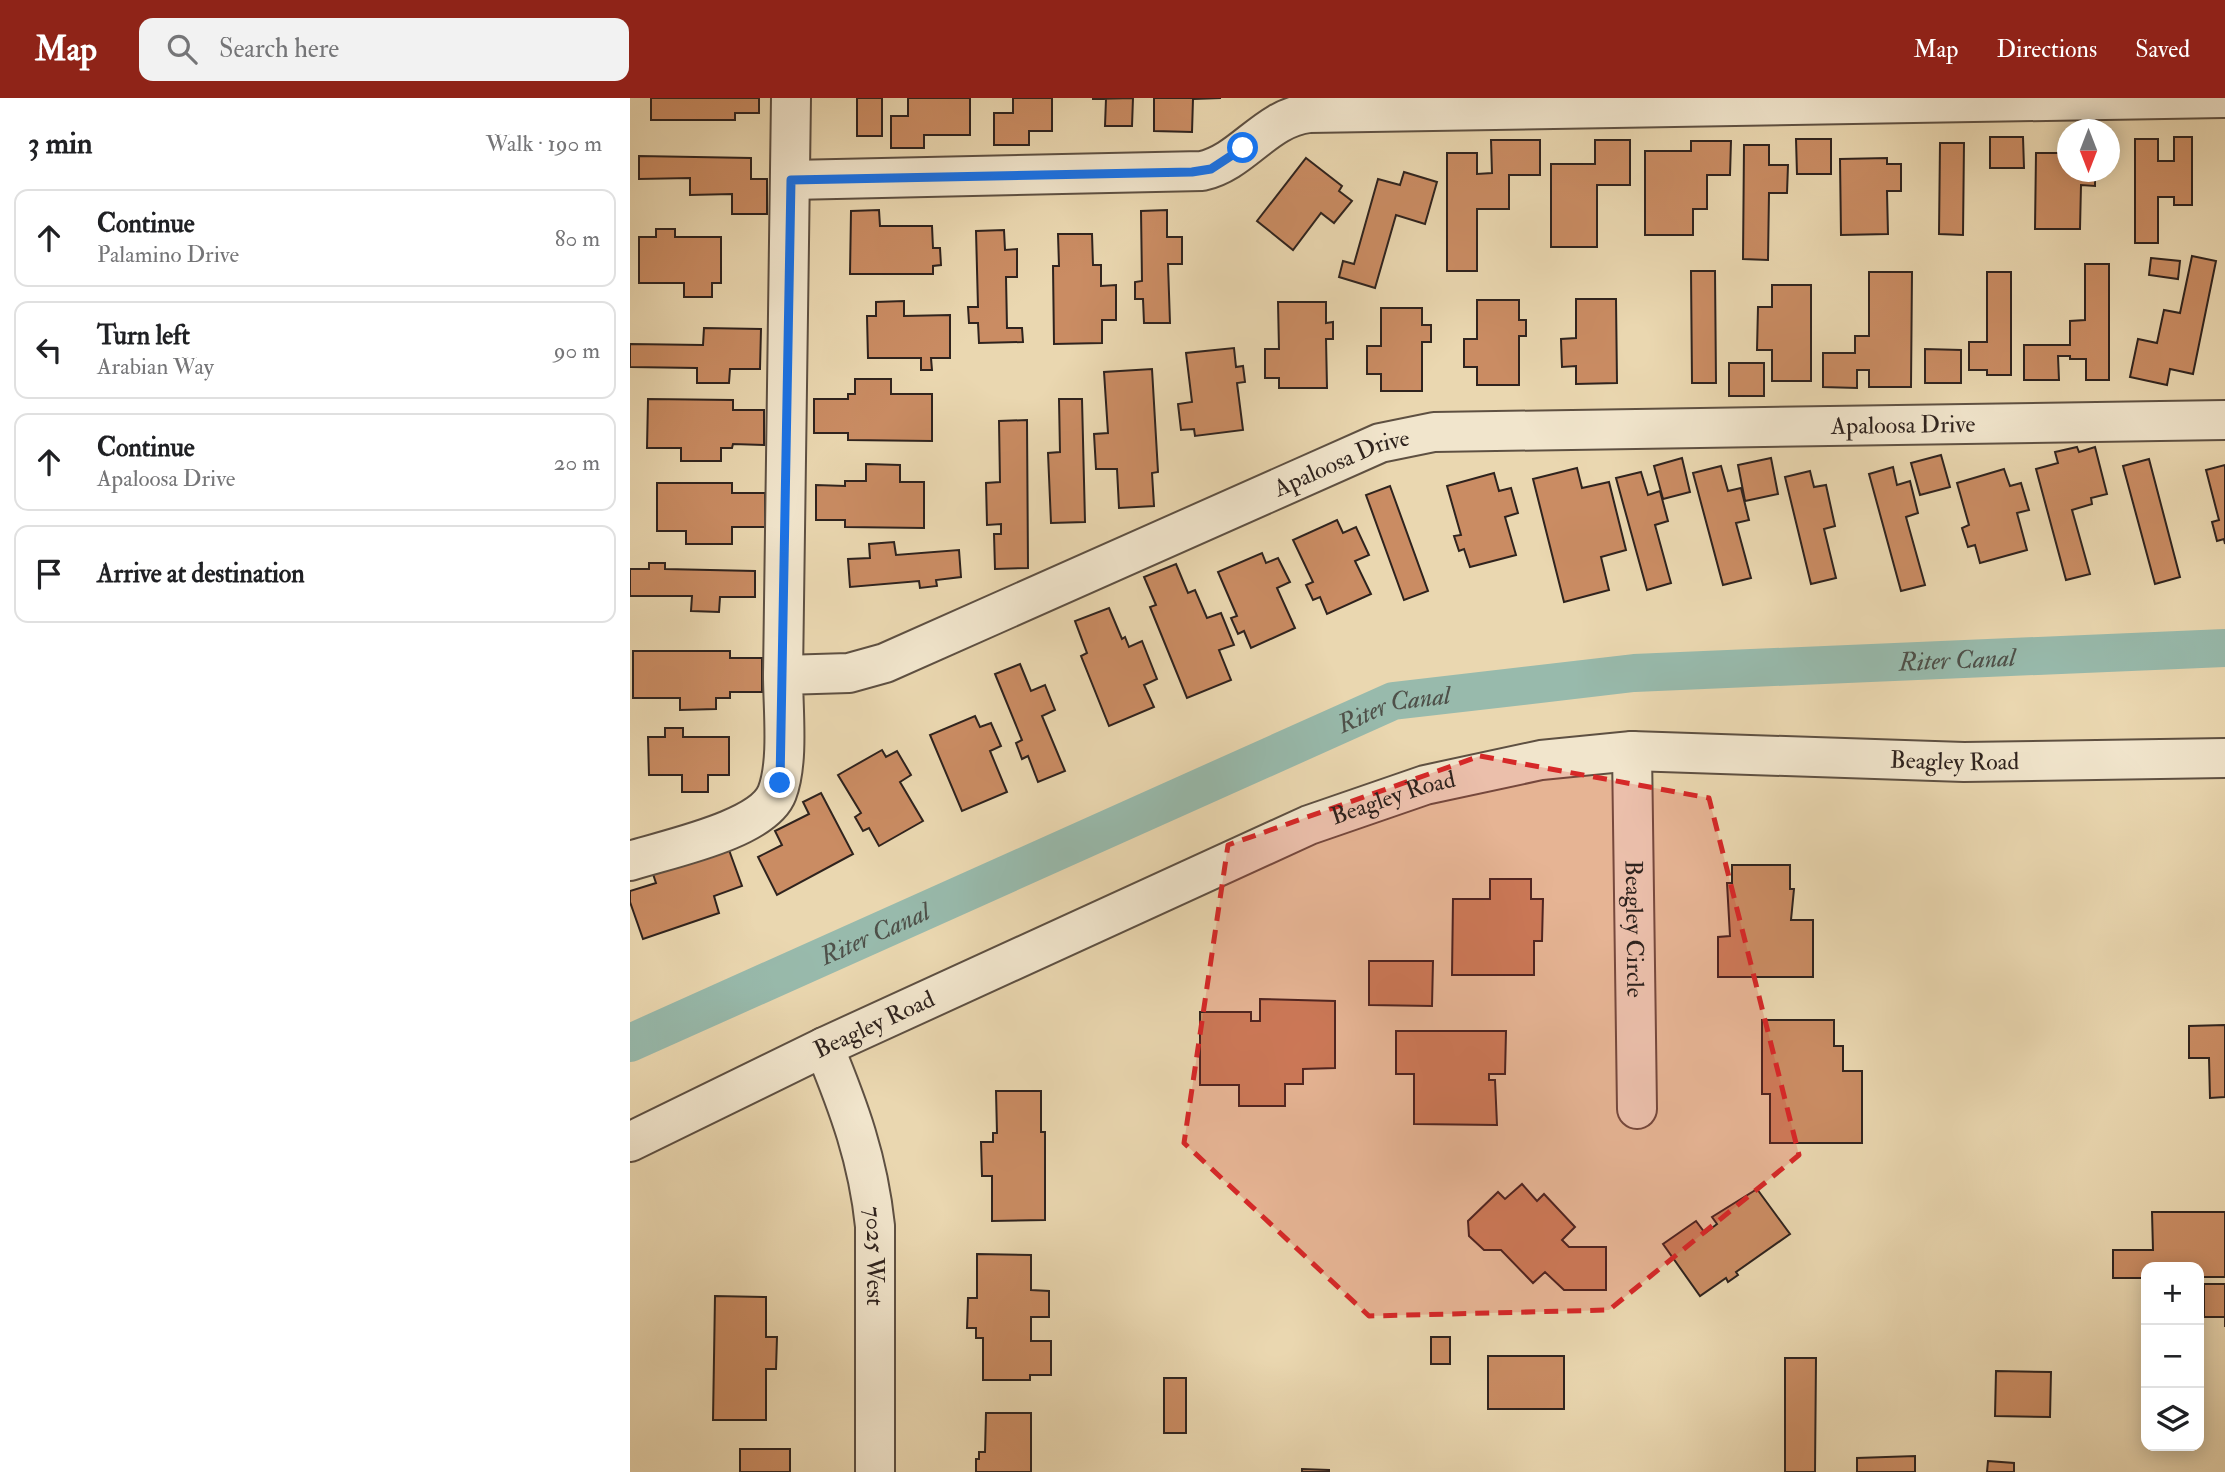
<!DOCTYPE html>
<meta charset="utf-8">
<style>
:root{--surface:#fff;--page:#f2f2f2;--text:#202124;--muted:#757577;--line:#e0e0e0;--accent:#8f2418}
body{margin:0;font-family:"IM FELL Double Pica",serif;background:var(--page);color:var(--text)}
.controls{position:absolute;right:21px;bottom:21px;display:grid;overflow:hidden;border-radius:14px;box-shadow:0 4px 18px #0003}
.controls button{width:63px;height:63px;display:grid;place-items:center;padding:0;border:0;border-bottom:2px solid var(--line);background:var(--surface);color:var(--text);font:35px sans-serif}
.compass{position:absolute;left:1427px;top:21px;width:63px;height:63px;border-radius:50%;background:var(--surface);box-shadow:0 4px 18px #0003;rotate:180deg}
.stop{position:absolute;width:21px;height:21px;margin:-16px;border:5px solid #1a73e8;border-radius:50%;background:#fff}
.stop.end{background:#1a73e8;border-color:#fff;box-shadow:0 2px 7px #0008}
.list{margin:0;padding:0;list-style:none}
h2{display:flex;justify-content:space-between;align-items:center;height:91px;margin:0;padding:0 28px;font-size:30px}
h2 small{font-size:23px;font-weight:400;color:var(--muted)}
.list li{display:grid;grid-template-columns:46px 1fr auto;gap:21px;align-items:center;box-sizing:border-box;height:98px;margin:0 14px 14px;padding:0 14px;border:2px solid var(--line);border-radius:14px}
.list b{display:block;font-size:26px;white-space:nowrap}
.list p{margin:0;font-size:23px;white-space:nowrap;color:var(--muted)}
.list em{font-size:23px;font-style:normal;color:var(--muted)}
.icon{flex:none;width:38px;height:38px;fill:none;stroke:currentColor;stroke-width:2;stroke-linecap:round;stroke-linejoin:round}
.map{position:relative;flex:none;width:1595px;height:1374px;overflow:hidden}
header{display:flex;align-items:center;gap:42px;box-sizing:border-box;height:98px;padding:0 35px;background:var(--accent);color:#fff}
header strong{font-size:33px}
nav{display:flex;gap:38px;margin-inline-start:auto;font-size:24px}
.search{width:490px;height:63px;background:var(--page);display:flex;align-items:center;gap:18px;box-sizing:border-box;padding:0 24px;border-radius:14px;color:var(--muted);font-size:26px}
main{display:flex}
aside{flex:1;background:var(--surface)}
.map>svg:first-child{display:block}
</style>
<header>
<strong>Map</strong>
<div class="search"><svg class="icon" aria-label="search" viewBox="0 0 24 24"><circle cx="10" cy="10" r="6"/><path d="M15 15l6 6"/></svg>Search here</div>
<nav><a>Map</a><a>Directions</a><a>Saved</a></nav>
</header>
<main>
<aside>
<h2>3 min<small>Walk · 190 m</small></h2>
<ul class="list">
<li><svg class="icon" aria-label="ahead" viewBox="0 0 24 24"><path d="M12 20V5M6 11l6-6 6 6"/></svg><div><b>Continue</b><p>Palamino Drive</p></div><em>80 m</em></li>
<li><svg class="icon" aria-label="left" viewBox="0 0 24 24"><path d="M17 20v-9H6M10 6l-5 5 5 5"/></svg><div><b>Turn left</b><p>Arabian Way</p></div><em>90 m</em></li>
<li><svg class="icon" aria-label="ahead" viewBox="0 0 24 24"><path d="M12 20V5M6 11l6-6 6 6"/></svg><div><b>Continue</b><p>Apaloosa Drive</p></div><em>20 m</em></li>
<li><svg class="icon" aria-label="arrive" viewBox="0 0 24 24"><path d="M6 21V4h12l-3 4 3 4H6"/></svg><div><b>Arrive at destination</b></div></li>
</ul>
</aside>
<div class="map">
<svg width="1595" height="1374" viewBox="0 0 1595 1374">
<rect width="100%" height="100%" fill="#ead7b0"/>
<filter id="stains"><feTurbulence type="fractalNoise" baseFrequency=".00286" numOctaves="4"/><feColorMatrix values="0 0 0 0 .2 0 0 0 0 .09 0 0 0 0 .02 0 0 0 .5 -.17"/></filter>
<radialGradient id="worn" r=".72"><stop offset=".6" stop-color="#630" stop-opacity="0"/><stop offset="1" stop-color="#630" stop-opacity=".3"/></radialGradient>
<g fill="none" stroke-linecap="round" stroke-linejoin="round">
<path stroke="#98baac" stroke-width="38" id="s1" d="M 0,945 L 763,603 L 1004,575 L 1595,550"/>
</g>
<g fill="#ca8c63" stroke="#2f231e" stroke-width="2">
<polygon points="21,0 129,0 129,15 105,15 105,22 21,22"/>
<rect x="227" y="0" width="25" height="38"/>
<polygon points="278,0 340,0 340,37 294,37 294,50 261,50 261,18 278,18"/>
<polygon points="383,0 422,0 422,33 399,33 399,47 364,47 364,15 383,15"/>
<polygon points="503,0 502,28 475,28 476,1 462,1"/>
<polygon points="524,0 591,0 563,1 562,34 524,33"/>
<polygon points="1360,39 1393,39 1394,70 1360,70"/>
<polygon points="1544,39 1562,39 1562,107 1544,107 1544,99 1528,99 1528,145 1505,145 1505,41 1528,41 1528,63 1544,63"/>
<polygon points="1166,41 1201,41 1201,76 1167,76"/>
<polygon points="861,42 910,42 910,77 879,77 879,111 847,111 847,173 817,173 817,55 847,55 847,76 862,75"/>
<polygon points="965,42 1000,42 1000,87 967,87 967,149 921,149 921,66 965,66"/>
<polygon points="1061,43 1101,43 1100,77 1077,77 1077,111 1063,111 1063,137 1015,137 1015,53 1061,53"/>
<polygon points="1310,45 1334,45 1333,137 1309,136"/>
<polygon points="1114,47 1139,47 1139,67 1158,67 1157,95 1139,95 1138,162 1113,161"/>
<polygon points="1406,55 1437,55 1437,74 1465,74 1465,88 1451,87 1450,131 1405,131"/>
<polygon points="9,58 121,60 121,81 137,81 137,116 102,116 102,96 60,97 60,80 9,81"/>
<polygon points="676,60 712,88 709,93 722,103 704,125 691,115 663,152 627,123"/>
<polygon points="1257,60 1257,66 1271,66 1271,93 1257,93 1258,136 1211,137 1210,61"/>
<polygon points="774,74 807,84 795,126 766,117 745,190 709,179 713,163 724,166 748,81 770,87"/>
<polygon points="249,112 250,128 302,128 303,150 310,150 311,167 303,168 303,176 220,176 221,113"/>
<polygon points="537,112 537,139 552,139 552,166 538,166 540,225 514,225 513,201 505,201 505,184 512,183 511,113"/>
<polygon points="26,131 45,131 45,139 91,139 91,185 82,185 82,199 54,199 54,185 9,185 9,139 26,139"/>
<polygon points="374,132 375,152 387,151 387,179 376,179 377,230 392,230 393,244 349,245 348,225 339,225 338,209 348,209 346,133"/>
<polygon points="428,136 462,136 463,167 471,167 471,188 486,187 486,222 472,222 472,245 424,246 423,168 429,168"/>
<polygon points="1562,158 1586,163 1563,276 1540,271 1537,287 1500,279 1508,241 1527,245 1534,212 1550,215"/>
<polygon points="1521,160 1550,163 1548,181 1519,177"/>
<polygon points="1455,166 1479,166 1479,282 1456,282 1456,261 1440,261 1440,258 1428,258 1429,282 1394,282 1394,247 1440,247 1440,223 1455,222"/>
<polygon points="1061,173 1085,173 1086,285 1062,285"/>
<polygon points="1239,174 1282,174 1281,289 1239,289 1239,272 1227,272 1227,290 1193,289 1193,255 1225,255 1225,238 1239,238"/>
<polygon points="1357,174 1381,174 1381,277 1357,277 1357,272 1339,272 1339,244 1357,244"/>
<polygon points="1142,187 1181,187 1181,283 1142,283 1142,252 1127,252 1128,209 1142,209"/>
<polygon points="946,201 986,201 987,285 946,286 946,268 932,269 931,241 946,240"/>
<polygon points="847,202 889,202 889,222 896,222 896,238 889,238 889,287 847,287 847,269 834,269 834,241 847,241"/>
<polygon points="274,203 274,218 320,217 320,260 301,260 302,272 291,272 291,260 238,260 237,218 246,218 246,204"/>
<polygon points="648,204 696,204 696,225 703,224 703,241 696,241 697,290 649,290 649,280 635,280 635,251 649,251"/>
<polygon points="751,210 792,210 792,227 801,227 801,244 792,244 792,293 751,293 751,276 737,276 737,248 751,248"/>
<polygon points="74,230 131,231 130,271 100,271 99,285 67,285 67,270 0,269 0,246 73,247"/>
<polygon points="604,250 606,269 613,268 615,284 607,285 613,332 565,338 564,331 551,332 548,306 562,304 556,255"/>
<polygon points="1295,251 1331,252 1331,285 1295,285"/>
<rect x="1099" y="265" width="35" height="33"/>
<polygon points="522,271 528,374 522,375 524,408 489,410 487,371 466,371 464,336 478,335 474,274"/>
<polygon points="225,281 261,281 261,296 302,296 302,343 218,342 218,335 184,335 184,301 218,301 218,296 225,296"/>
<polygon points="18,301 103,302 103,312 134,312 134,347 103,346 102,350 91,350 91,363 51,363 51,350 17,350"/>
<polygon points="429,301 452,301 455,424 421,425 418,355 430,354"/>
<polygon points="397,322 398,470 365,471 364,436 371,436 371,426 357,427 356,385 370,384 369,323"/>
<polygon points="1447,349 1449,354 1465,349 1477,396 1461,400 1462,406 1442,412 1460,476 1436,482 1406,371 1428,365 1425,354"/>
<polygon points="1311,357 1320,389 1290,397 1281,365"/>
<polygon points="1052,360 1060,394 1033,401 1024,368"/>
<polygon points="1141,360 1148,396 1115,403 1108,367"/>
<polygon points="1519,361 1550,479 1525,486 1493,368"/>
<polygon points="236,366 270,367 270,384 294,384 294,430 215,429 215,422 186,422 186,387 215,388 215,383 236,383"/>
<polygon points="1595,367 1595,446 1594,441 1587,443 1582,424 1589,422 1576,372"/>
<polygon points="1091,368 1098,393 1111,390 1119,422 1106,425 1121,480 1093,487 1063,375"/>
<polygon points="1263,369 1267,387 1280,383 1288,415 1276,419 1295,487 1271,493 1239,376"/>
<polygon points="947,370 952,390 979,384 996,452 971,459 979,492 934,504 903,381"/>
<polygon points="1374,371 1380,388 1391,385 1399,412 1387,415 1397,452 1350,465 1345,447 1338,449 1332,430 1339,427 1327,385"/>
<polygon points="1180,373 1184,389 1196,387 1205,428 1194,431 1206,480 1181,486 1155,379"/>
<polygon points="1011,374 1018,397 1030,393 1038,423 1025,427 1041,485 1017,492 986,380"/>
<polygon points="864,375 869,393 881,390 888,415 875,419 886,457 840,469 834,451 829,453 824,438 831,437 817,388"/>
<polygon points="27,385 102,385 102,395 135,395 135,429 102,429 102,446 56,446 56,433 27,433"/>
<polygon points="760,388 798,493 774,502 736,397"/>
<polygon points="707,422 713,435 726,429 739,457 725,463 741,496 697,516 690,499 683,502 676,487 683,484 663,442"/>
<polygon points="264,444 266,457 329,452 331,479 306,482 307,488 290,490 289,483 220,489 218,461 240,460 239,446"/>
<polygon points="632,455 636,465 648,460 660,484 647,490 665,530 621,550 614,533 608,536 601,520 607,518 588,474"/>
<polygon points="19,465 35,465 35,471 125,473 125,499 90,499 89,514 61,513 62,498 0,498 0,471 19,471"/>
<polygon points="546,466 558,495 565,492 577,520 591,515 604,547 589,552 601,582 557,600 520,509 526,507 514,479"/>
<polygon points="479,510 492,541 495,539 499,549 512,543 527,581 514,587 524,609 479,628 451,558 457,555 445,523"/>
<polygon points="3,553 100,553 100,560 132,560 132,594 100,594 100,600 86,600 86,611 50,612 50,600 3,600"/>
<polygon points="390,566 401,593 415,587 425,612 412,618 435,673 408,684 398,658 392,661 386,645 392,642 365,576"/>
<polygon points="345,618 350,629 361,625 371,648 360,653 377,694 332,713 300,637"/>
<polygon points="35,630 53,630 53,639 99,639 99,677 78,677 78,694 52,694 52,677 19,677 18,639 35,639"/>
<polygon points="252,652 256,659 267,653 281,677 270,684 293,723 249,748 239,730 233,733 225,719 231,715 208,677"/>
<polygon points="191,695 223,756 147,797 128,759 152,747 145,733 179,716 173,704"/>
<polygon points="99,752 112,788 84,798 89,815 13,841 0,804 0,793 26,785 22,773"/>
<polygon points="1102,767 1160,767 1160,791 1164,791 1161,822 1183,822 1183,879 1088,879 1088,839 1100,838 1097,785 1102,785"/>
<polygon points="860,781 901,781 901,801 913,801 912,843 904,843 904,877 822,877 823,801 860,801"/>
<polygon points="739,863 803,863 802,908 739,907"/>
<polygon points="630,901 705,903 705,970 673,971 673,986 655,986 655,1008 609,1008 609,987 570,987 570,914 621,914 621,923 630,923"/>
<polygon points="1132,922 1204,922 1204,948 1213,948 1213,973 1232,973 1232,1045 1140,1045 1140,996 1132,996"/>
<polygon points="1595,927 1595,999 1580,1000 1579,960 1559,960 1559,928"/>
<polygon points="766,933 876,933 875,976 859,976 859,982 865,982 867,1027 784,1026 784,976 766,976"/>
<polygon points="366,993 411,993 411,1034 415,1034 415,1122 362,1123 362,1078 352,1078 351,1044 363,1044 363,1035 367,1035"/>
<polygon points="892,1086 907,1103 914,1096 945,1129 932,1142 939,1149 976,1149 976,1192 934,1192 915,1174 903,1185 871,1152 854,1152 839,1138 838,1123 868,1094 875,1101"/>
<polygon points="1127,1091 1160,1136 1106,1174 1108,1177 1098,1184 1096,1180 1070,1198 1033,1146 1066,1123 1075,1135 1087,1126 1082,1119"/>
<polygon points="1522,1114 1595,1114 1595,1179 1569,1179 1569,1169 1516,1169 1516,1180 1483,1180 1483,1152 1523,1152"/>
<polygon points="347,1156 401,1157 401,1192 419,1193 419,1219 401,1219 401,1243 421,1243 421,1277 400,1277 400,1282 353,1282 353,1240 346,1240 346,1230 337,1230 338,1200 347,1200"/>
<polygon points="1574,1186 1595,1186 1595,1229 1595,1219 1574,1219"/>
<polygon points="85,1198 136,1199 136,1239 147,1239 146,1271 136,1271 136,1322 83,1322"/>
<rect x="801" y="1239" width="19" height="27"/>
<rect x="858" y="1258" width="76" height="53"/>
<polygon points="1155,1260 1186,1260 1185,1374 1155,1374"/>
<polygon points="1366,1273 1421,1274 1420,1319 1365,1318"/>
<rect x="534" y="1280" width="22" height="55"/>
<polygon points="356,1315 401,1315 401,1374 346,1374 346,1361 349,1361 349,1354 355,1354"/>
<rect x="110" y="1351" width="50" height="23"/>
<polygon points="1285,1358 1285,1374 1227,1374 1227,1360"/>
<polygon points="1358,1363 1384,1365 1384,1374 1357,1374"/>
<polygon points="672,1371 699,1372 699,1374 672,1374"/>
</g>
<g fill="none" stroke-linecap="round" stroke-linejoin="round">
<defs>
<g id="minor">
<path d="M 161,82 L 572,73 C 613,64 635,20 679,15 L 1593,0"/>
<polyline points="153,577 161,0"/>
<path id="s2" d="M 1002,653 L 1007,1011"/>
<path id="s3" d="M 0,763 C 37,751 133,732 147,695 C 159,664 153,611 153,577 L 219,575 L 255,565 L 750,345 L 804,334 L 1595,322"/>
<path id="s4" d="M 194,949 C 219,1010 238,1061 245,1128 L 245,1374"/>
<path id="s5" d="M 0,1044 L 194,949 L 679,727 L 795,687 L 911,662 L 1002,653 L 1334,664 L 1595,660"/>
</g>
</defs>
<use href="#minor" stroke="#5e5042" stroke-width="42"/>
<use href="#minor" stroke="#f1e5cc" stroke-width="38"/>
</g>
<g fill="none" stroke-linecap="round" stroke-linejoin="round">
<polyline stroke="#1a73e8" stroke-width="9" points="150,685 161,82 562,74 581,71 613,50"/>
</g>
<path fill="#d62828" fill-opacity="0.2" stroke="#d62828" stroke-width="5" stroke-dasharray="14 9" stroke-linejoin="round" d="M 850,658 L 1079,700 L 1169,1057 L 979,1212 L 739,1218 L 554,1045 L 598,747 Z"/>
<g text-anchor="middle" stroke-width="7" stroke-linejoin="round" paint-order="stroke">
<g font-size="24" fill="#2f231e" stroke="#f1e5cc">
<text dy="8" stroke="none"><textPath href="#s3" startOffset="1454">Apaloosa Drive</textPath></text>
<text dy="8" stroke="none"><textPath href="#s3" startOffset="887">Apaloosa Drive</textPath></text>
<text dy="8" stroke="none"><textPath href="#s5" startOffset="1405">Beagley Road</textPath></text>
<text dy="8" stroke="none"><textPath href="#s5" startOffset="838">Beagley Road</textPath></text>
<text dy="8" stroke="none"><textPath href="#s2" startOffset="178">Beagley Circle</textPath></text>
<text dy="8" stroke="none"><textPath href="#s5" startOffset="271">Beagley Road</textPath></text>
<text dy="8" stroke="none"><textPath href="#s4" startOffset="217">7025 West</textPath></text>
</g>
<g font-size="26" font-style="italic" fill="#4e5049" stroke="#f1e5cc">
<text dy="9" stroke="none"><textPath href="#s1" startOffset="1402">Riter Canal</textPath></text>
<text dy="9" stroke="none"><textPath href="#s1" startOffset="835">Riter Canal</textPath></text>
<text dy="9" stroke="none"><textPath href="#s1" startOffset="268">Riter Canal</textPath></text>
</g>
</g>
<rect width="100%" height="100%" filter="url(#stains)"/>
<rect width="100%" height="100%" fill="url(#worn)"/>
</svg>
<div class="controls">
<button>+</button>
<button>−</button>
<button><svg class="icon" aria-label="layers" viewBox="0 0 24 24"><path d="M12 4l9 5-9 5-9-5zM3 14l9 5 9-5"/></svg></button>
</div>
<svg class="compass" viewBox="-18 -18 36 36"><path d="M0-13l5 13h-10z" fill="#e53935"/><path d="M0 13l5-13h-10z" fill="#757577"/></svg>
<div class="stop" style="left:613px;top:50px"></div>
<div class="stop end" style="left:150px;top:685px"></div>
</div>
</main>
